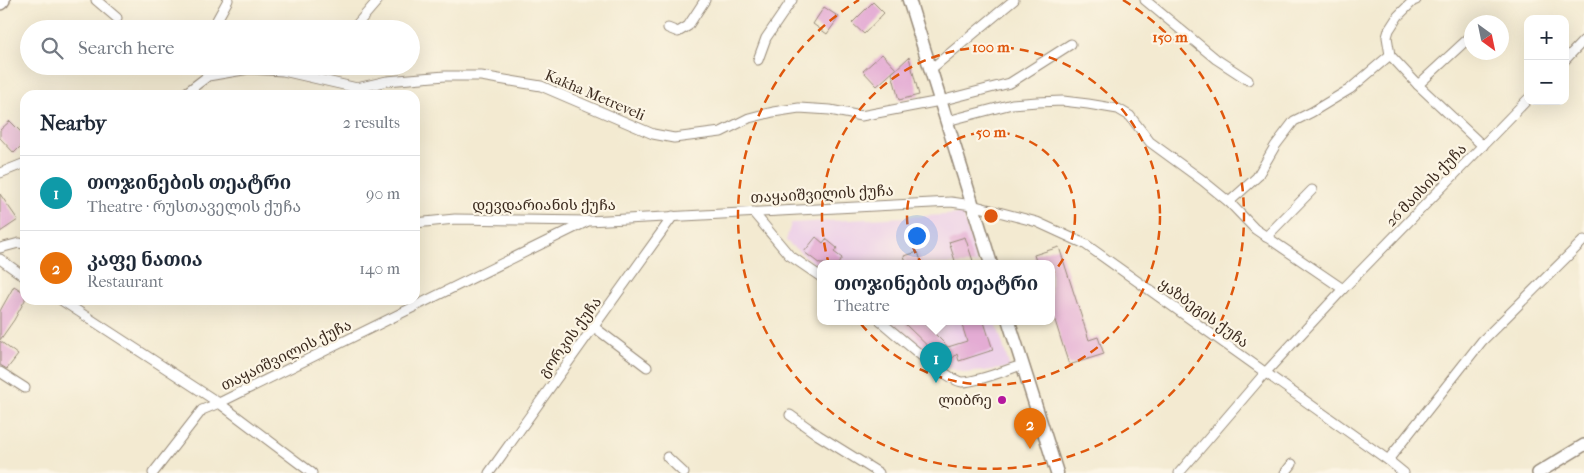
<!DOCTYPE html>
<meta charset="utf-8">
<style>
:root{--surface:#fff;--page:#f6f6f7;--text:#1f2937;--muted:#747a83;--line:#e0e1e3;--accent:#b5179e}
body{margin:0;font-family:"IM FELL French Canon","Noto Serif Georgian",serif;background:var(--page);color:var(--text)}
.controls{position:absolute;right:15px;top:15px;display:grid;overflow:hidden;border-radius:10px;box-shadow:0 5px 20px #0002}
.controls button{width:45px;height:45px;display:grid;place-items:center;padding:0;border:0;border-bottom:1px solid var(--line);background:var(--surface);color:var(--text);font:25px sans-serif}
.compass{position:absolute;left:1464px;top:15px;width:45px;height:45px;border-radius:50%;background:var(--surface);box-shadow:0 5px 20px #0002;rotate:147deg}
.you{position:absolute;left:916px;top:235px;width:18px;height:18px;margin:-12px;border:4px solid #fff;border-radius:50%;background:#1a73e8;box-shadow:0 0 0 8px #1a73e833}
.badge{display:grid;place-items:center;width:32px;height:32px;border-radius:50%;background:var(--accent);color:#fff;font-size:16px;font-weight:700}
.pin{position:absolute;translate:-50% -41px;filter:drop-shadow(0 1px 2px #0008)}
.pin::after{content:'';position:absolute;top:26px;width:18px;height:15px;background:inherit;clip-path:polygon(0 0,100% 0,50% 100%)}
.popup{position:absolute;left:817px;top:260px;width:238px;height:65px;box-sizing:border-box;display:grid;place-content:center;border-radius:10px;background:var(--surface);filter:drop-shadow(0 1px 4px #0005);font-size:16px;white-space:nowrap;color:var(--muted)}
.popup b{font-size:19px;color:var(--text)}
.popup::after{content:'';position:absolute;left:50%;top:100%;margin-left:-10px;border:10px solid transparent;border-top-color:var(--surface)}
.list{margin:0;padding:0;list-style:none}
h2{display:flex;justify-content:space-between;align-items:center;height:65px;margin:0;padding:0 20px;font-size:21px}
h2 small{font-size:16px;font-weight:400;color:var(--muted)}
.list li{display:grid;grid-template-columns:32px 1fr auto;gap:15px;align-items:center;box-sizing:border-box;height:75px;padding:0 20px;border-top:1px solid var(--line)}
.list b{display:block;font-size:19px;white-space:nowrap}
.list p{margin:0;font-size:16px;white-space:nowrap;color:var(--muted)}
.list em{font-size:16px;font-style:normal;color:var(--muted)}
.icon{flex:none;width:28px;height:28px;fill:none;stroke:currentColor;stroke-width:2;stroke-linecap:round;stroke-linejoin:round}
.map{position:relative;flex:none;width:1584px;height:473px;overflow:hidden}
.search{position:absolute;background:var(--surface);box-shadow:0 5px 20px #0002;left:20px;top:20px;width:400px;height:55px;display:flex;align-items:center;gap:12px;box-sizing:border-box;padding:0 18px;border-radius:28px;color:var(--muted);font-size:19px}
.panel{position:absolute;background:var(--surface);box-shadow:0 5px 20px #0002;left:20px;top:90px;width:400px;height:215px;border-radius:15px}
.map>svg:first-child{display:block}
</style>
<div class="map">
<svg width="1584" height="473" viewBox="0 0 1584 473">
<rect width="100%" height="100%" fill="#fcf5e5"/>
<filter id="ink" filterUnits="userSpaceOnUse"><feTurbulence type="fractalNoise" baseFrequency=".02" numOctaves="2"/><feDisplacementMap in="SourceGraphic" scale="10" xChannelSelector="R" yChannelSelector="G"/><feConvolveMatrix kernelMatrix="1 2 1 2 8 2 1 2 1" color-interpolation-filters="sRGB"/></filter>
<filter id="wash" filterUnits="userSpaceOnUse"><feTurbulence type="fractalNoise" baseFrequency=".0096" numOctaves="4" result="noise"/><feDisplacementMap in="SourceGraphic" scale="20" xChannelSelector="R" yChannelSelector="G"/><feGaussianBlur stdDeviation="1.12" result="paint"/><feColorMatrix in="noise" values="0 0 0 0 0 0 0 0 0 0 0 0 0 0 0 0 0 1.4 0 .05"/><feComposite in="paint" operator="in"/></filter>
<g filter="url(#wash)">
<rect width="100%" height="100%" fill="#f3ead1"/>
<g fill="#edd0e8">
<polygon points="963,214 978,264 821,264 821,269 786,241 791,223"/>
<polygon points="887,322 996,322 1010,368 966,373 944,367"/>
</g>
<g id="blocks">
<g fill="#e4acd4">
<polygon points="873,2 884,13 864,34 852,23"/>
<polygon points="824,7 839,17 827,34 813,24"/>
<polygon points="882,54 896,69 877,86 863,71"/>
<polygon points="909,57 919,95 899,100 892,73"/>
<polygon points="10,121 25,136 25,142 14,153 0,138 0,130"/>
<polygon points="0,194 18,220 0,232"/>
<polygon points="816,237 823,243 826,239 837,248 834,252 842,258 838,264 820,264 804,252"/>
<polygon points="965,237 974,264 956,264 949,242"/>
<polygon points="1059,247 1089,340 1098,337 1104,354 1069,365 1051,308 1051,264 1037,264 1034,255"/>
<polygon points="918,252 922,264 907,264 904,256"/>
<polygon points="14,286 25,293 25,300 14,320 0,340 0,311"/>
<polygon points="903,322 923,322 948,347 967,341 961,322 984,322 993,350 959,361 957,354 946,364"/>
<polygon points="0,341 18,355 7,369 0,365"/>
</g>
</g>
</g>
<g filter="url(#ink)">
<use href="#blocks" fill-opacity="0" stroke="#978a78" stroke-width="1"/>
<g fill="none" stroke-linecap="round" stroke-linejoin="round">
<defs>
<g id="minor">
<polyline points="96,0 117,18"/>
<polyline points="1145,0 1216,59 1248,80"/>
<polyline points="1416,0 1413,1 1398,16 1389,30 1387,37 1390,55 1418,85 1483,146"/>
<polyline points="1485,22 1486,22"/>
<polyline points="668,28 678,32 688,26 705,0"/>
<polyline points="212,29 228,0"/>
<polyline points="353,29 378,0"/>
<polyline points="758,60 766,38 792,0"/>
<polyline points="1565,60 1584,40"/>
<polyline points="931,69 1014,0"/>
<polyline points="1418,85 1472,35"/>
<polyline points="183,95 208,76 249,69 283,71 357,88 387,81 445,76 481,76 541,86 653,134 674,138 721,132 749,118 773,112 799,108 830,110 861,116 940,101 1010,83 1071,44"/>
<polyline points="947,121 1012,104 1037,102 1063,101 1088,104 1118,109 1130,116 1150,142 1202,180 1229,202 1255,229 1343,289"/>
<polyline points="0,173 25,163"/>
<polyline points="1229,202 1257,177 1275,146 1294,121 1312,112 1350,89 1390,55"/>
<polyline points="753,212 789,255 821,277"/>
<polyline points="415,223 455,219 588,221 951,202 972,205 1037,222 1085,244 1388,460 1404,473"/>
<polyline points="1266,237 1312,190"/>
<polyline points="0,248 19,243 25,244"/>
<polyline points="0,259 25,277"/>
<polyline points="61,300 219,403 312,473"/>
<path d="M 881,322 C 895,333 948,381 962,382 C 978,382 1006,370 1022,365"/>
<polyline points="594,327 647,367"/>
<polyline points="0,372 25,388"/>
<polyline points="790,415 818,435 879,473"/>
<polyline points="667,457 684,473"/>
<polyline points="1388,460 1482,341 1584,240"/>
<polyline points="153,473 202,410 219,403 586,222"/>
<polyline points="489,473 673,216"/>
<polyline points="1179,473 1265,373 1343,289 1528,99"/>
<polyline points="1285,473 1292,464"/>
</g>
<polyline id="tertiary" points="1538,473 1584,445"/>
<g id="secondary">
<polyline points="909,0 991,264"/>
<polyline points="1009,322 1057,473"/>
</g>
<polyline id="trunk" points="0,2 2,0"/>
</defs>
<use href="#minor" stroke="#978a78" stroke-width="11"/>
<use href="#tertiary" stroke="#978a78" stroke-width="14"/>
<use href="#secondary" stroke="#978a78" stroke-width="15"/>
<use href="#trunk" stroke="#978a78" stroke-width="18"/>
<use href="#minor" stroke="#fff" stroke-width="9"/>
<use href="#tertiary" stroke="#fff" stroke-width="11"/>
<use href="#secondary" stroke="#fff" stroke-width="12"/>
<use href="#trunk" stroke="#fff" stroke-width="15"/>
</g>
</g>
<g fill="none" stroke="#df570d" stroke-width="2.5" stroke-dasharray="9 6">
<circle cx="991" cy="216" r="84"/>
<circle cx="991" cy="216" r="169"/>
<path d="M1123 0A253 253 0 1 1 859 0"/>
</g>
<circle fill="#b5179e" stroke="#fcf5e5" stroke-width="2" cx="1002" cy="400" r="5"/>
<g text-anchor="middle" stroke-width="4.5" stroke-linejoin="round" paint-order="stroke">
<g font-size="15" fill="#3b2a1e" stroke="#fcf5e5">
<text transform="translate(595 95) rotate(23)" y="5">Kakha Metreveli</text>
<text transform="translate(1426 185) rotate(-46)" y="5">26 მაისის ქუჩა</text>
<text transform="translate(822 194) rotate(-3)" y="5">თაყაიშვილის ქუჩა</text>
<text x="544" y="210">დევდარიანის ქუჩა</text>
<text transform="translate(1204 313) rotate(36)" y="5">ყაზბეგის ქუჩა</text>
<text transform="translate(570 337) rotate(-54)" y="5">გორკის ქუჩა</text>
<text transform="translate(286 355) rotate(-26)" y="5">თაყაიშვილის ქუჩა</text>
</g>
<g font-size="15" fill="#3b2a1e" stroke="#fcf5e5" text-anchor="end">
<text x="992" y="405">ლიბრე</text>
</g>
</g>
<circle cx="991" cy="216" r="8" fill="#df570d" stroke="#fcf5e5" stroke-width="2.5"/>
<g font-size="15" text-anchor="middle" font-weight="bold" fill="#df570d" stroke="#fcf5e5" stroke-width="4.5" stroke-linejoin="round" paint-order="stroke">
<text x="1170" y="42">150 m</text>
<text x="991" y="52">100 m</text>
<text x="991" y="137">50 m</text>
</g>
</svg>
<div class="controls">
<button>+</button>
<button>−</button>
</div>
<svg class="compass" viewBox="-18 -18 36 36"><path d="M0-13l5 13h-10z" fill="#e53935"/><path d="M0 13l5-13h-10z" fill="#747a83"/></svg>
<div class="you"></div>
<div class="pin badge" style="left:936px;top:383px;background:#0f9aa8">1</div>
<div class="popup"><b>თოჯინების თეატრი</b>Theatre</div>
<div class="pin badge" style="left:1030px;top:449px;background:#e8710a">2</div>
<div class="search"><svg class="icon" aria-label="search" viewBox="0 0 24 24"><circle cx="10" cy="10" r="6"/><path d="M15 15l6 6"/></svg>Search here</div>
<section class="panel">
<h2>Nearby<small>2 results</small></h2>
<ul class="list">
<li><span class="badge" style="background:#0f9aa8">1</span><div><b>თოჯინების თეატრი</b><p>Theatre · რუსთაველის ქუჩა</p></div><em>90 m</em></li>
<li><span class="badge" style="background:#e8710a">2</span><div><b>კაფე ნათია</b><p>Restaurant</p></div><em>140 m</em></li>
</ul>
</section>
</div>
